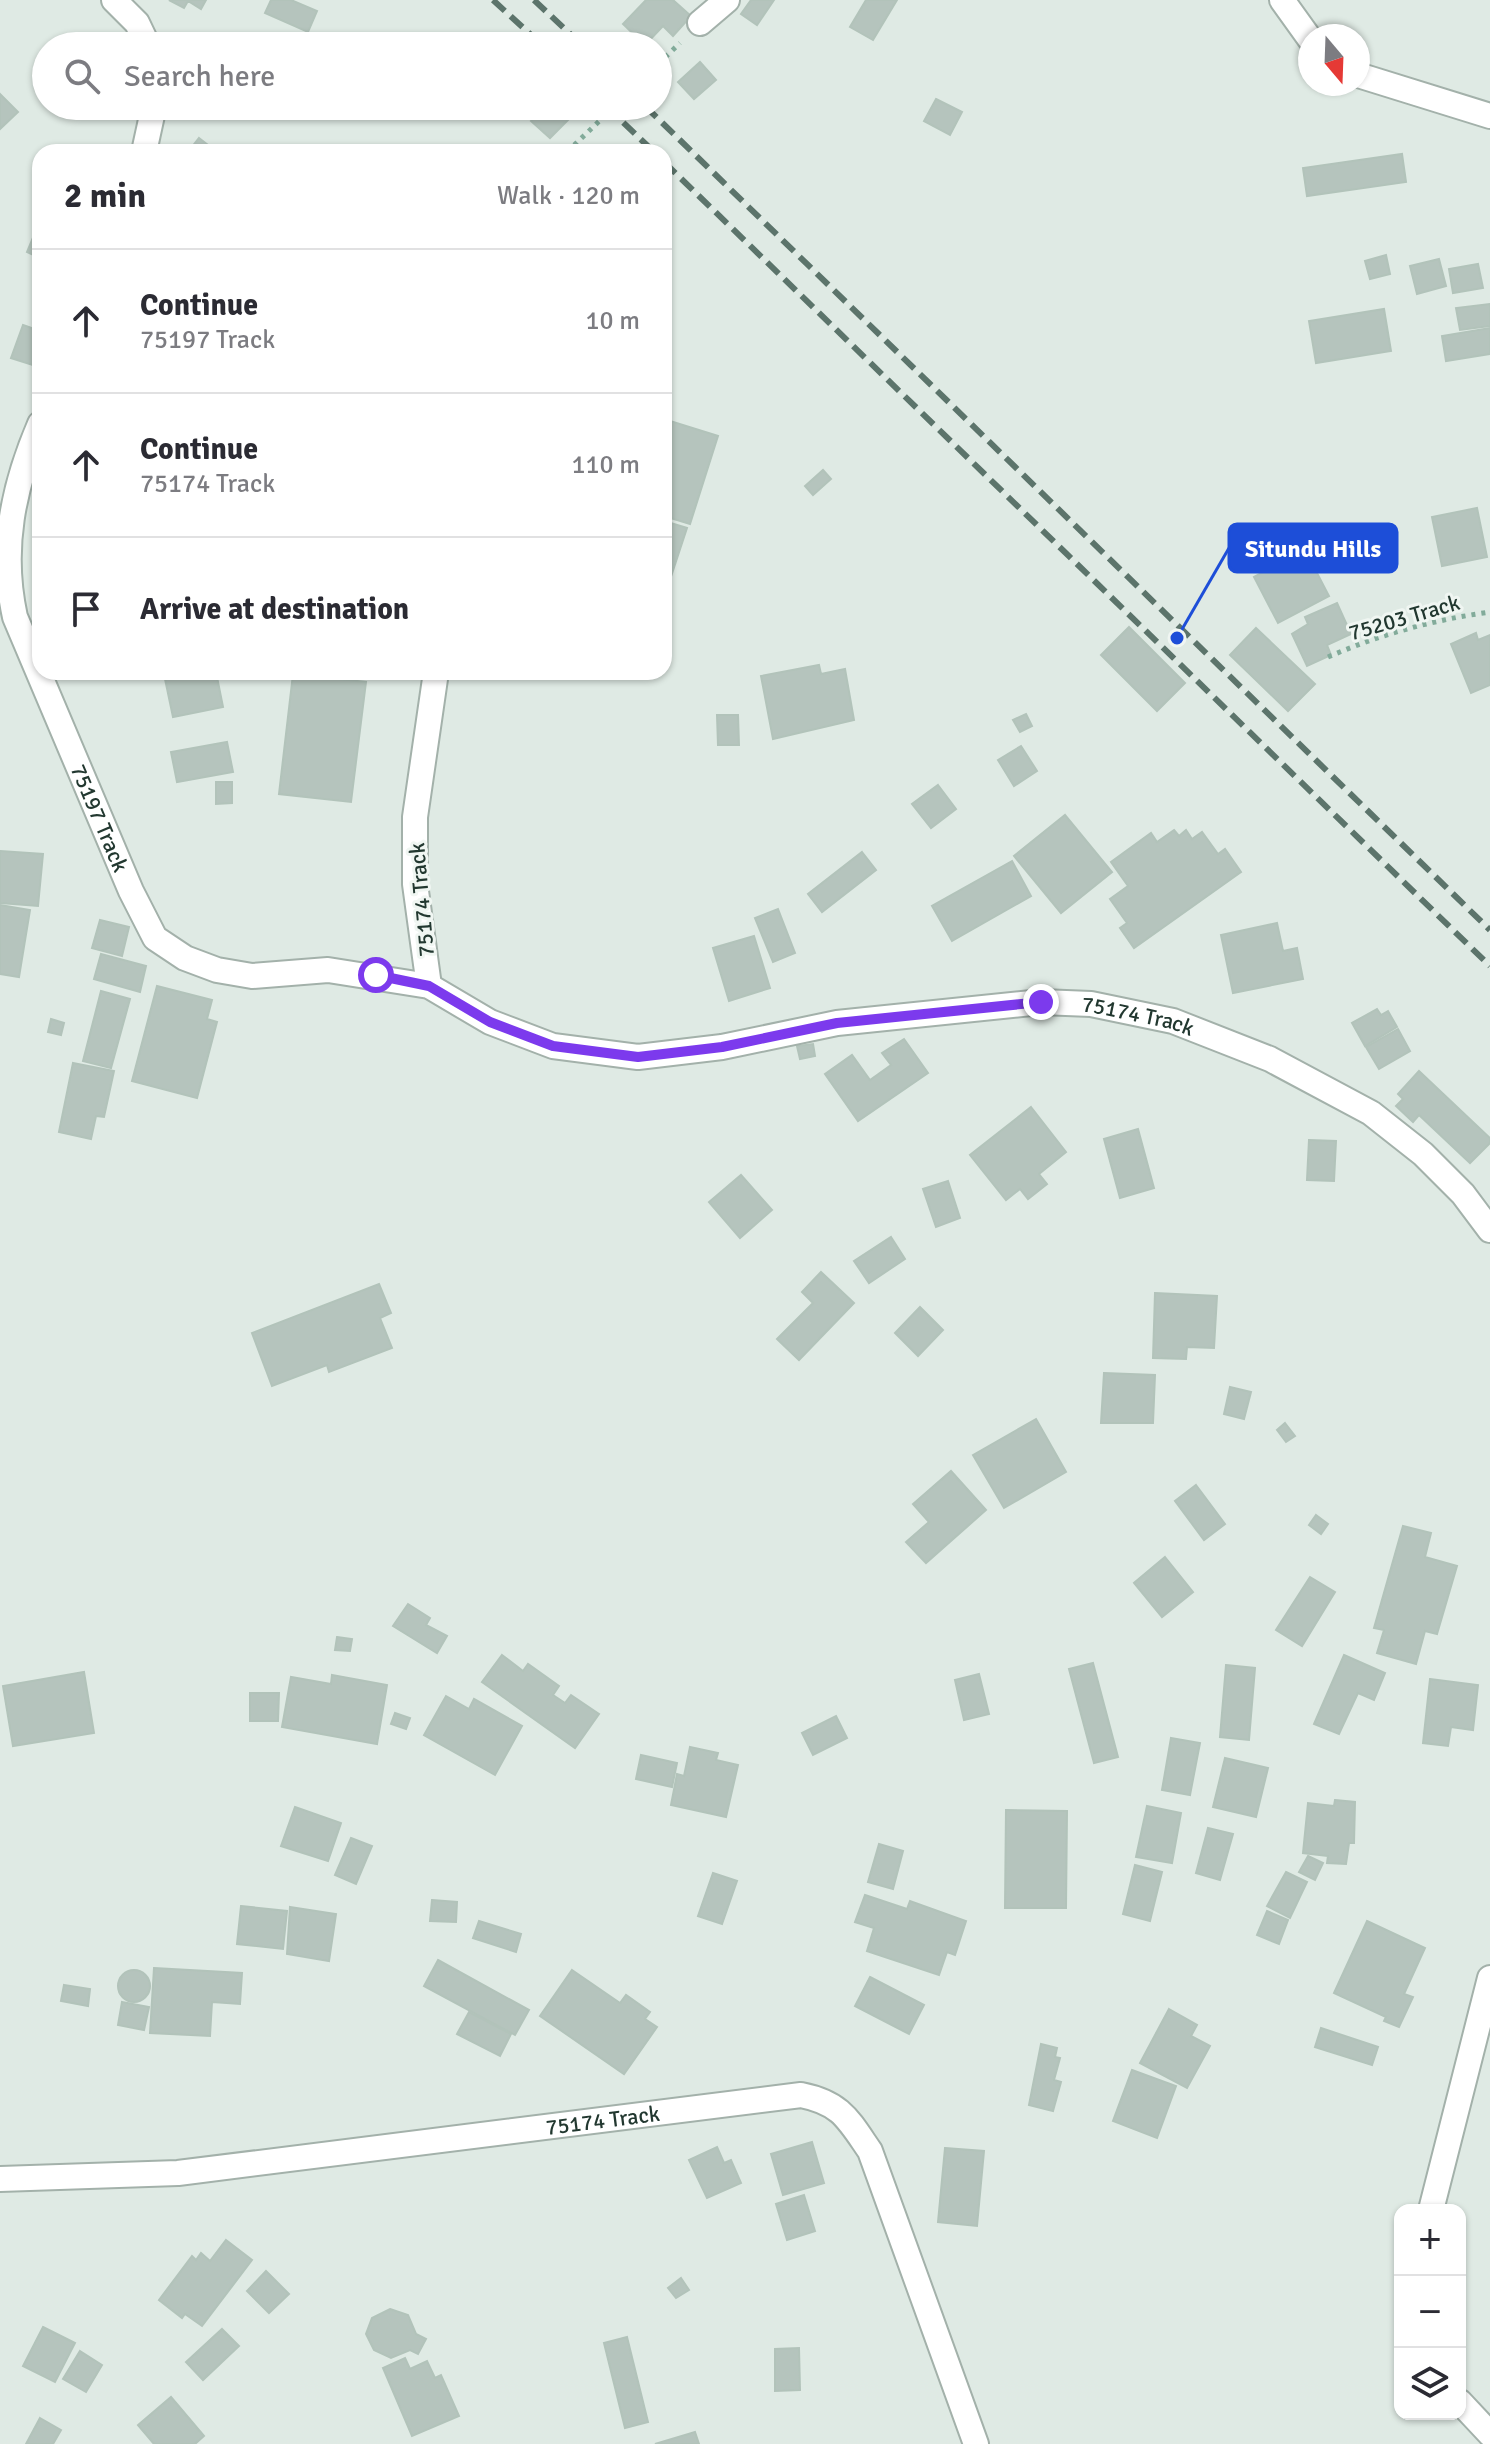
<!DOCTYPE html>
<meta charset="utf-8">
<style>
:root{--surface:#fff;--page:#f2f2f3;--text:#2b2b33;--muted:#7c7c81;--line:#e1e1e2}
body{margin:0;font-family:Signika,sans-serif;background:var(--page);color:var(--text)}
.controls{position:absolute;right:24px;bottom:24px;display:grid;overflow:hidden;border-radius:16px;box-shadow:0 2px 6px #0004}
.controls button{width:72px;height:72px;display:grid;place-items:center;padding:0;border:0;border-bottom:2px solid var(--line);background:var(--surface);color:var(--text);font:40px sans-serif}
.compass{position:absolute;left:1298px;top:24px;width:72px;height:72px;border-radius:50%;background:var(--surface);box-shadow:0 2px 6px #0004;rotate:161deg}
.stop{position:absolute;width:24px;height:24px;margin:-18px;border:6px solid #7c3aed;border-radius:50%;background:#fff}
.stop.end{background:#7c3aed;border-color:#fff;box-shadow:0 2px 8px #0008}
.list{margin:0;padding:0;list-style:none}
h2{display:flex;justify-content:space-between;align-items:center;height:104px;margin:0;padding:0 32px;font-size:34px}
h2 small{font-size:26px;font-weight:400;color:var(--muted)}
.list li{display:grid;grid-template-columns:52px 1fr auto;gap:24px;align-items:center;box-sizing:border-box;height:144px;padding:0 32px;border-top:2px solid var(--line)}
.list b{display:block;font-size:30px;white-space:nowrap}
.list p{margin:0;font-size:26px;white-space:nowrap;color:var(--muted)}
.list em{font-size:26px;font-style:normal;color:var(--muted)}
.icon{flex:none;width:44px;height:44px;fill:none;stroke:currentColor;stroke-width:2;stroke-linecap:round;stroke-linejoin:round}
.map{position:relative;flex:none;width:1490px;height:2444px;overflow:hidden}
.search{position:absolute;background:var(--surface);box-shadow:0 2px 6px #0004;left:32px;top:32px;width:640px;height:88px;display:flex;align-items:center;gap:20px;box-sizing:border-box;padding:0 28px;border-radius:44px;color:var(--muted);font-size:30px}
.panel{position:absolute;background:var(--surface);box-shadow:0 2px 6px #0004;left:32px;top:144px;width:640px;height:536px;border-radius:24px}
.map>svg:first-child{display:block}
</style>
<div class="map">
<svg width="1490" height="2444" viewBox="0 0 1490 2444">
<rect width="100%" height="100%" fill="#dfeae4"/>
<g fill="#b5c4bd" stroke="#b2c3ba" stroke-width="2">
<polygon points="169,0 206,0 201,9 188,1 184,8"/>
<polygon points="271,0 291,0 317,11 308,32 265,13"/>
<polygon points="646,0 673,0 691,16 673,36 663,26 645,45 623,24"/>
<polygon points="751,0 774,0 757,25 741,14"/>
<polygon points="866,0 897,0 873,40 850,27"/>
<polygon points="700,62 716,80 694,99 678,82"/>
<polygon points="0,94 18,112 0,129"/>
<polygon points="936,99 962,112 950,135 924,121"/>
<polygon points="546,106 555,106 568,120 550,138 531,121"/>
<polygon points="199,138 217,152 188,152"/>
<polygon points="1402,154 1406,182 1307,196 1303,168"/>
<polygon points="40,221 40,258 27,252"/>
<polygon points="1386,255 1390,274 1370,279 1365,261"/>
<polygon points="1439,259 1446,286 1417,294 1410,266"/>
<polygon points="1478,264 1483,288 1453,293 1449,269"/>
<polygon points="1490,304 1490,326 1460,330 1456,308"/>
<polygon points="1384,309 1391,351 1316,363 1309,321"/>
<polygon points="23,325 40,331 40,354 36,366 11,358"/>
<polygon points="1490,328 1490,354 1446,361 1442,336"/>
<polygon points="670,421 718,436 690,524 664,516 664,440"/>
<polygon points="823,470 831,479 813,495 805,486"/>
<polygon points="1477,508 1487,557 1442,566 1432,517"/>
<polygon points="664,521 687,528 664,598"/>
<polygon points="1305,550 1329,596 1278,623 1254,577"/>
<polygon points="1337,603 1351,634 1327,645 1331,655 1307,666 1292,634 1308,624 1305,617"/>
<polygon points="1129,627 1185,683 1157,711 1101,655"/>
<polygon points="1256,628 1315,684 1288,711 1230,655"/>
<polygon points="1476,633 1478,640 1490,635 1490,685 1471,693 1451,644"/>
<polygon points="819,665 821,674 845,669 854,720 773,739 761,676"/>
<polygon points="199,672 216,672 223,707 173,717 165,679"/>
<polygon points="293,674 366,682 351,802 279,794"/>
<polygon points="1026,714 1032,726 1020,732 1013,720"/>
<polygon points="717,715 738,715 739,745 718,745"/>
<polygon points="227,742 233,772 177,782 171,752"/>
<polygon points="1021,746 1037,771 1014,786 998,760"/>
<polygon points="216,782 232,782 232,803 216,804"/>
<polygon points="938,785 956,809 931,828 912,804"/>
<polygon points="1065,815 1112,872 1061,913 1014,856"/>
<polygon points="1174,830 1179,836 1186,830 1192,839 1202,832 1218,854 1225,849 1241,872 1134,948 1120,928 1127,923 1110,899 1128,886 1111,862 1151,833 1157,842"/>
<polygon points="0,851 43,854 38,906 0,903"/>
<polygon points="862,852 876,870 822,912 808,894"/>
<polygon points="1012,861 1031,896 952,941 932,906"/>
<polygon points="0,905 30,910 19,977 0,974"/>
<polygon points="778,909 795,953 773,962 755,918"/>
<polygon points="100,920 129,927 122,956 92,948"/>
<polygon points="1277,923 1283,951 1297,948 1303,979 1233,993 1221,935"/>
<polygon points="754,936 770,988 729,1001 713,948"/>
<polygon points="101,954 146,966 140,992 94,979"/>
<polygon points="157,986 212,1000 207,1019 217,1022 197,1098 132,1081"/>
<polygon points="101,991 130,999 111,1068 83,1061"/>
<polygon points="1377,1009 1381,1015 1388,1011 1397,1027 1365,1046 1352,1023"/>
<polygon points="51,1019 64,1023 61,1035 48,1032"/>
<polygon points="1398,1029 1410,1051 1379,1069 1366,1047"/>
<polygon points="904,1039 928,1073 858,1121 825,1074 852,1055 870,1080 891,1065 882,1053"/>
<polygon points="813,1044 815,1056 800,1059 797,1046"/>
<polygon points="73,1063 114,1071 104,1117 96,1116 91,1139 59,1132"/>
<polygon points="1419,1071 1490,1138 1490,1143 1470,1163 1419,1115 1413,1122 1396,1106 1403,1099 1398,1094"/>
<polygon points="1031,1107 1066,1152 1039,1174 1047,1184 1028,1199 1020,1189 1006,1200 970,1155"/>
<polygon points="1138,1129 1154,1188 1120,1198 1104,1139"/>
<polygon points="1309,1140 1336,1141 1334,1181 1307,1180"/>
<polygon points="741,1175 772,1210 740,1238 709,1202"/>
<polygon points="948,1181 960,1218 936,1227 923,1189"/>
<polygon points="891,1237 905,1259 869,1283 854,1261"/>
<polygon points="821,1272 854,1303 799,1360 777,1339 813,1303 802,1292"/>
<polygon points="379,1284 391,1313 380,1318 392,1348 329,1372 327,1365 272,1386 252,1333"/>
<polygon points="1155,1293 1217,1296 1214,1348 1187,1347 1186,1359 1153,1358"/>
<polygon points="920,1307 943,1330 918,1356 895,1333"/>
<polygon points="1104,1373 1155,1375 1153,1423 1101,1423"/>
<polygon points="1230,1387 1251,1392 1244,1419 1224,1414"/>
<polygon points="1036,1419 1066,1472 1004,1508 973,1455"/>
<polygon points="1285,1423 1295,1436 1286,1442 1277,1430"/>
<polygon points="951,1471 986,1510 926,1563 906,1542 929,1522 913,1504"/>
<polygon points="1196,1485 1225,1524 1204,1540 1175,1501"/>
<polygon points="1316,1515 1328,1524 1321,1534 1309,1525"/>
<polygon points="1403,1526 1431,1533 1425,1557 1457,1566 1437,1634 1425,1631 1416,1664 1377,1653 1384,1630 1374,1628"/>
<polygon points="1165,1557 1193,1592 1162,1617 1134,1583"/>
<polygon points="1310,1577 1335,1592 1302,1646 1276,1630"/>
<polygon points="408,1604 430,1618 426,1625 447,1636 437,1653 393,1626"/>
<polygon points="337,1637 352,1639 350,1651 335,1650"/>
<polygon points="502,1655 523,1671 528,1664 559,1686 553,1695 565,1703 571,1695 599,1714 575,1748 482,1682"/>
<polygon points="1344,1655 1385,1673 1374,1700 1358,1693 1339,1734 1314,1724"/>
<polygon points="1093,1663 1118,1757 1094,1763 1069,1669"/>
<polygon points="1226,1665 1255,1668 1249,1740 1220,1737"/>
<polygon points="84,1672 94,1733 13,1746 3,1686"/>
<polygon points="979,1674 989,1714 964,1720 955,1680"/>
<polygon points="332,1675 387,1685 377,1744 282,1727 291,1677 331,1684"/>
<polygon points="1430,1679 1478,1685 1473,1730 1451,1727 1448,1746 1423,1743"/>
<polygon points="250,1693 279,1693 278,1721 250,1721"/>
<polygon points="446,1696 469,1709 474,1699 522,1726 495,1775 424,1735"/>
<polygon points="395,1713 410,1718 406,1729 391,1724"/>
<polygon points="836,1716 847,1738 813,1755 802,1733"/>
<polygon points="1171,1738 1200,1743 1190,1795 1162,1790"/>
<polygon points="690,1747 718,1753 716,1760 738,1765 726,1817 671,1805 677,1774 684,1776"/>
<polygon points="641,1755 677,1763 672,1787 636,1779"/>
<polygon points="1225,1758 1268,1768 1256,1817 1213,1807"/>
<polygon points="1335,1800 1355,1802 1354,1843 1349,1843 1346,1864 1327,1863 1328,1856 1303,1853 1308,1803 1334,1806"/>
<polygon points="1147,1806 1181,1813 1172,1863 1136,1857"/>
<polygon points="295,1807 341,1823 328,1861 281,1846"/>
<polygon points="1006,1810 1067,1811 1066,1908 1005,1908"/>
<polygon points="1208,1828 1233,1834 1220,1880 1196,1873"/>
<polygon points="351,1838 372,1846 356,1884 335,1875"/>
<polygon points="879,1844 903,1851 893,1889 868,1882"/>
<polygon points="1308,1856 1323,1863 1315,1880 1299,1872"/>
<polygon points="1135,1865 1162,1872 1150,1921 1123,1914"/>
<polygon points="1286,1872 1307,1882 1290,1918 1267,1906"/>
<polygon points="713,1873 737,1881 722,1924 698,1916"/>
<polygon points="865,1895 907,1909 910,1901 966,1921 955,1955 947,1952 939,1975 867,1951 874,1928 855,1922"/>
<polygon points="432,1900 457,1902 456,1922 430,1921"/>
<polygon points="241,1906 287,1911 283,1949 237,1944"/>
<polygon points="290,1907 336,1914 329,1961 287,1954"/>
<polygon points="1267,1911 1288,1920 1279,1944 1257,1935"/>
<polygon points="479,1921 521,1934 516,1952 473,1938"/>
<polygon points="1367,1921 1425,1948 1404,1994 1413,1997 1399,2027 1384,2021 1386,2017 1334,1993"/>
<polygon points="438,1960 529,2010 515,2035 424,1986"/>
<polygon points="154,1968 242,1973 240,2004 212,2002 210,2036 150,2033"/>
<polygon points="572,1970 620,2003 626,1995 650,2012 645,2019 657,2027 624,2074 540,2016"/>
<circle cx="134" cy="1986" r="16"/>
<polygon points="870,1977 924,2005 909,2034 855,2006"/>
<polygon points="64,1985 90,1989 88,2006 61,2001"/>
<polygon points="122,2002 149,2007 144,2030 118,2025"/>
<polygon points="1169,2009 1197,2025 1191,2036 1210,2046 1187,2088 1140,2063"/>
<polygon points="469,2012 511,2034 500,2056 457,2034"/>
<polygon points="1321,2028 1378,2047 1372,2065 1315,2047"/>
<polygon points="1041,2044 1057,2048 1055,2057 1060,2058 1054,2080 1061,2082 1053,2111 1029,2105"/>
<polygon points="1132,2070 1176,2086 1157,2138 1113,2121"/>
<polygon points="812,2142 824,2183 783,2195 771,2154"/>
<polygon points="717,2147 724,2163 731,2160 741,2183 707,2198 689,2160"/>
<polygon points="945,2148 984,2151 977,2226 938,2222"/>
<polygon points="804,2195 815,2231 787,2240 776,2204"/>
<polygon points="226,2240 252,2260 202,2326 185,2314 182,2318 159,2300 192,2256 196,2260 201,2253 210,2261"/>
<polygon points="266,2271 289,2294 269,2313 247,2291"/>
<polygon points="681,2278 689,2290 676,2298 668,2288"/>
<polygon points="390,2309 408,2315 416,2334 426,2339 418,2354 410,2350 391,2358 374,2350 366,2334 372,2318"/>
<polygon points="43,2327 75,2343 55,2382 23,2366"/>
<polygon points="222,2329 239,2346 203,2380 186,2362"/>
<polygon points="627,2337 648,2422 625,2428 604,2343"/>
<polygon points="799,2348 800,2390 775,2391 775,2349"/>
<polygon points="80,2351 102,2365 86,2392 63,2379"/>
<polygon points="405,2358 410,2369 427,2361 435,2378 441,2375 459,2416 412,2436 383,2368"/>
<polygon points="171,2397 204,2436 195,2444 154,2444 138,2425"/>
<polygon points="40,2418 61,2430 53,2444 26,2444"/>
<polygon points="695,2432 699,2444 655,2444"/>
</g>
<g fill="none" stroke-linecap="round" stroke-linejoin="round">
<defs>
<g id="minor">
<polyline points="114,0 137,23 148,46"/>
<polyline points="1282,0 1310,39"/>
<polyline points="700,23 727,0"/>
<polyline points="1358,75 1490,116"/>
<polyline points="144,152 154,106"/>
<path id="s1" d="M 40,424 C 13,487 0,549 15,617 L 131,891 L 155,938 L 185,958 L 217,970 L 252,976 L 328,970 L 429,986 L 490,1022 L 553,1046 L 638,1057 L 722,1047 L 837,1023 L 1041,1002 L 1091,1004 L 1173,1021 L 1270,1059 L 1371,1113 L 1423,1154 L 1463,1194 L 1490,1230"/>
<polyline points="429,986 415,884 415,817 436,672"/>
<path id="s2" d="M 0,2179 L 178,2173 L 801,2095 C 841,2103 848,2119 870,2151 L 976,2444"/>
<polyline points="1431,2210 1490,1978"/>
<polyline points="1460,2402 1490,2434"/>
</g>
</defs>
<use href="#minor" stroke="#a3b1aa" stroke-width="28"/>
<g stroke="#82ab9a" stroke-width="5" stroke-dasharray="4 6" stroke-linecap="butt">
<polyline points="658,64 680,43"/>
<path d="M 1328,657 C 1381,634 1433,620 1490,612"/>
</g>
<use href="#minor" stroke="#fff" stroke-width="24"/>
<g stroke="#5c746b" stroke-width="6" stroke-dasharray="16 8" stroke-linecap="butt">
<polyline points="493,0 543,46"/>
<polyline points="534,0 583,46"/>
<polyline points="606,106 654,152"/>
<polyline points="645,106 1490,930"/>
<polyline points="664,162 1490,966"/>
</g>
<polyline stroke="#82ab9a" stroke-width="5" stroke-dasharray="4 6" stroke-linecap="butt" points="567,152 615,106"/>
</g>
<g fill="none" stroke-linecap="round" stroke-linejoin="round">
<polyline stroke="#7c3aed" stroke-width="10" points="376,975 429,986 490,1022 553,1046 638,1057 722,1047 837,1023 1041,1002"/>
</g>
<g text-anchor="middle" stroke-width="6" stroke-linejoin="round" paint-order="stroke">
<g font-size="22" fill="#223830" stroke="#f0f6f2">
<text transform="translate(1404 617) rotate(-16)" y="8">75203 Track</text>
<text dy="8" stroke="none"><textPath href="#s1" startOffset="416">75197 Track</textPath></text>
<text transform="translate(421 900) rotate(-95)" y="8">75174 Track</text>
<text dy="8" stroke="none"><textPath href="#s1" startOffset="1562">75174 Track</textPath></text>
<text dy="8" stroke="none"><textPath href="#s2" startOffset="606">75174 Track</textPath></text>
</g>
</g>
<path fill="none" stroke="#1d4ed8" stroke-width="3" d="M1177 638L1229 548"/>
<circle fill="#1d4ed8" stroke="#f0f6f2" stroke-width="3" cx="1177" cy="638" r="8"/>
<rect fill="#1d4ed8" stroke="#1d4ed8" stroke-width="3" x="1229" y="524" width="168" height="48" rx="8"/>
<g font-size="24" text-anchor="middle" font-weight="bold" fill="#fff">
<text x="1313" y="557">Situndu Hills</text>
</g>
</svg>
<div class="controls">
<button>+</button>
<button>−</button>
<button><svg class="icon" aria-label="layers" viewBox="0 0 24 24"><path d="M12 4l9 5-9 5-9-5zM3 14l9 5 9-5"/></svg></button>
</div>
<svg class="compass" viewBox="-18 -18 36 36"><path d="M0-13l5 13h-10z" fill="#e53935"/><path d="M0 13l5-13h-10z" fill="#7c7c81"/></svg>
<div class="stop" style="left:376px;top:975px"></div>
<div class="stop end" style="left:1041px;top:1002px"></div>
<div class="search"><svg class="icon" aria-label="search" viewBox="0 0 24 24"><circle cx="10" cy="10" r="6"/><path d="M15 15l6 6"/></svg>Search here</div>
<section class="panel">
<h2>2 min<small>Walk · 120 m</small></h2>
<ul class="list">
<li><svg class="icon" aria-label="ahead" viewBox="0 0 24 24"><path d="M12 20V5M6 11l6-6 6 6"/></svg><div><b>Continue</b><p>75197 Track</p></div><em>10 m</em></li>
<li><svg class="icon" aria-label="ahead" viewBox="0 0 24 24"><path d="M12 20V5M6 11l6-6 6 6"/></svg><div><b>Continue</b><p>75174 Track</p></div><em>110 m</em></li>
<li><svg class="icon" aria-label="arrive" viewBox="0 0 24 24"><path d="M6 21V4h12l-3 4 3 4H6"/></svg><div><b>Arrive at destination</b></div></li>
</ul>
</section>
</div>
